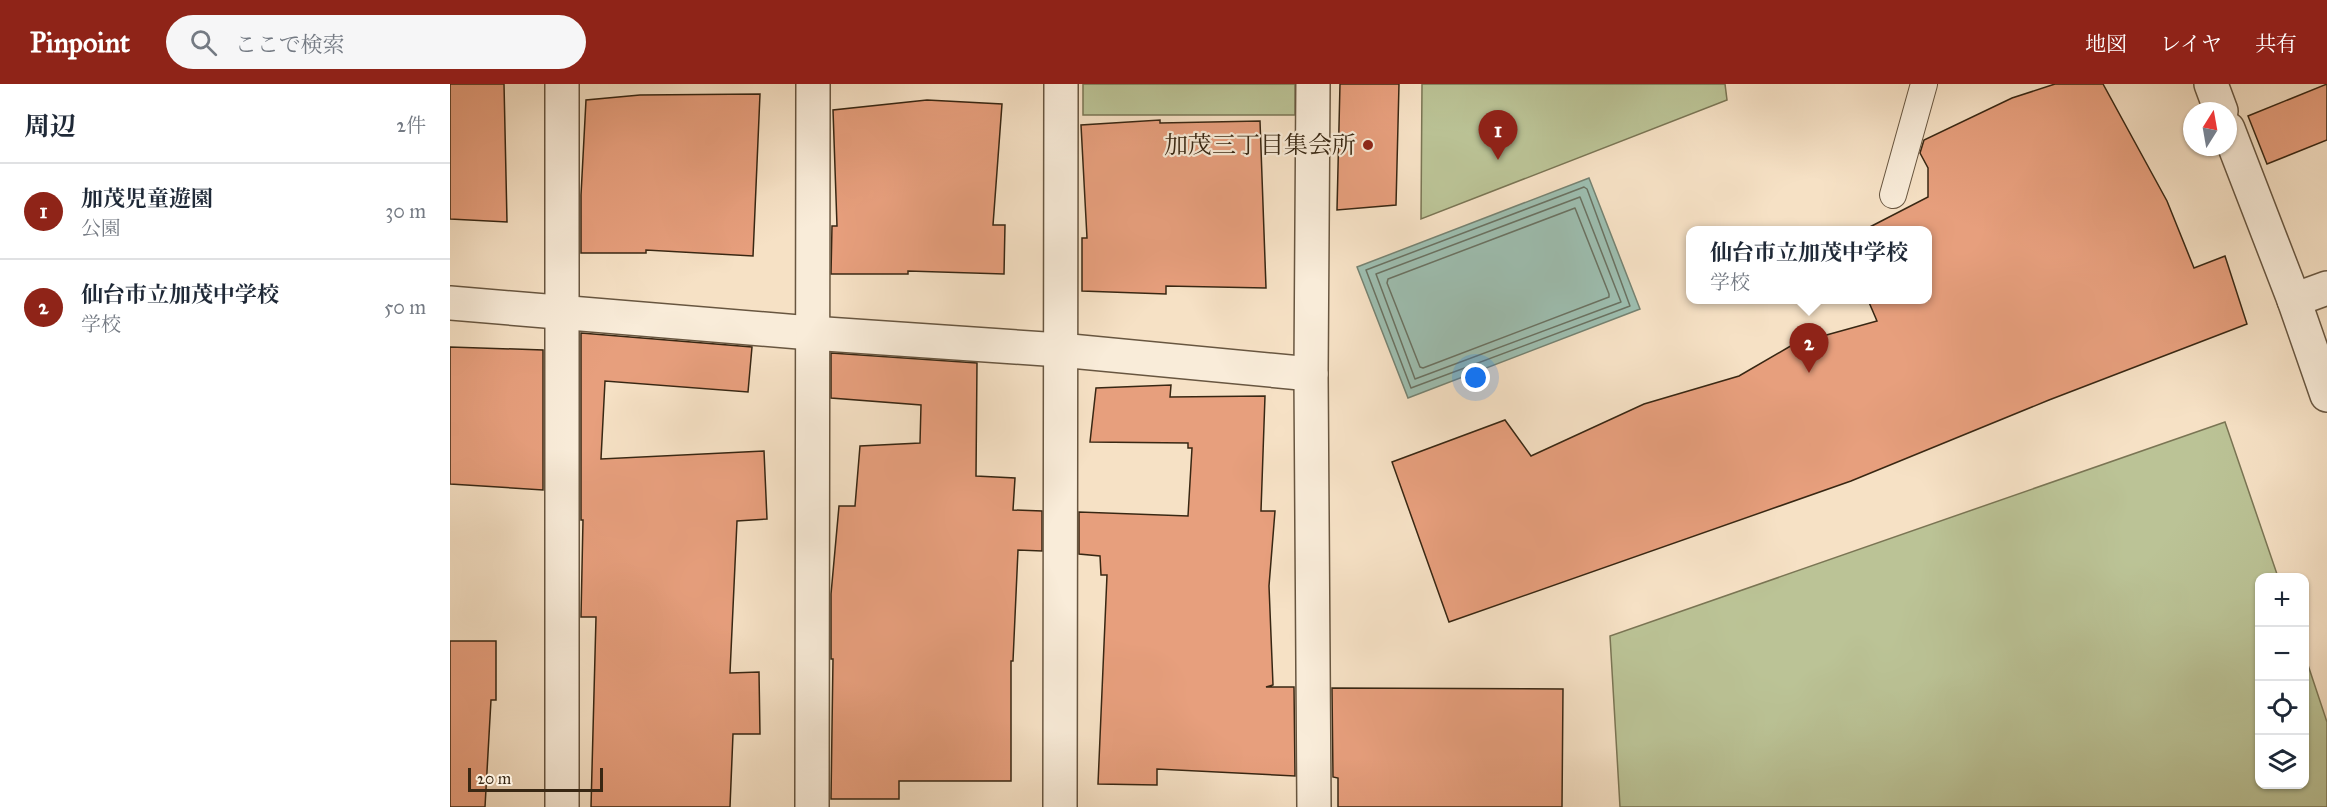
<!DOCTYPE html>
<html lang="ja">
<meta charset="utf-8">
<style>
:root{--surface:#fff;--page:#f6f6f7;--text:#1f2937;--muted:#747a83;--line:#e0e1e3;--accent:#8f2418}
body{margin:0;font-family:"IM FELL Great Primer","Noto Serif JP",serif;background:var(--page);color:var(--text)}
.controls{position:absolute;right:18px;bottom:18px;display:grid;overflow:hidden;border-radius:12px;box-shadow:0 2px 4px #0004}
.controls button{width:54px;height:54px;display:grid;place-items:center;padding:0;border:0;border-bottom:2px solid var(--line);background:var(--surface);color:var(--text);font:30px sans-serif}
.compass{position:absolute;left:1733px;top:18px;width:54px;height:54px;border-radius:50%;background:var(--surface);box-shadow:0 2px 4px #0004;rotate:11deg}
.scale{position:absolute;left:18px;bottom:15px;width:135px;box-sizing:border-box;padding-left:6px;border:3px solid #382713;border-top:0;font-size:16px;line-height:21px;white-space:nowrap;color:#382713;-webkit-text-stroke:4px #f9ecd9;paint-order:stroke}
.you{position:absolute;left:1026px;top:294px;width:21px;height:21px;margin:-15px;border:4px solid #fff;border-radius:50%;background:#1a73e8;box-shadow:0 0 0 9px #1a73e833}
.badge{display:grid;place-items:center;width:39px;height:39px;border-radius:50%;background:var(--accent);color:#fff;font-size:20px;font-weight:700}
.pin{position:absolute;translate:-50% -50px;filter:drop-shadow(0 2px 3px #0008)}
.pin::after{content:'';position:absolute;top:32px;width:21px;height:18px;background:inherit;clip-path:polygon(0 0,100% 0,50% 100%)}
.popup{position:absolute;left:1236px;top:142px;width:246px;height:78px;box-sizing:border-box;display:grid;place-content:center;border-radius:12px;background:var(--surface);filter:drop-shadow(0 2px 4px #0005);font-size:20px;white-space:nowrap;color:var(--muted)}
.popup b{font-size:22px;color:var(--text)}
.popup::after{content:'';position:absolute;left:50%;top:100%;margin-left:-12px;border:12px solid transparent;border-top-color:var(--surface)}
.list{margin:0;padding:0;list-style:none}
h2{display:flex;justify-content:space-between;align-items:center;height:78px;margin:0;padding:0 24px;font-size:26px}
h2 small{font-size:20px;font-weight:400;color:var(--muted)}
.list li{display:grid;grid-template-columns:39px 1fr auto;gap:18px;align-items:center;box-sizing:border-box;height:96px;padding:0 24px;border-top:2px solid var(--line)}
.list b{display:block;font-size:22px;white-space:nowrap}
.list p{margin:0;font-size:20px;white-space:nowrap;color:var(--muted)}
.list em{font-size:20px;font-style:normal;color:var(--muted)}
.icon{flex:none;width:33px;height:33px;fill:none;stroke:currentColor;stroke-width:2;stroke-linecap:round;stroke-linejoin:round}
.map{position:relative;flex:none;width:1877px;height:723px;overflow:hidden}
header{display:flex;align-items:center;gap:36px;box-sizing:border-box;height:84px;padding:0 30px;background:var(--accent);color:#fff}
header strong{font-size:28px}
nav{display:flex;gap:33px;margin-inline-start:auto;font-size:21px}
.search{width:420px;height:54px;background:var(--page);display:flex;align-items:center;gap:15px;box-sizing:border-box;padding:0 21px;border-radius:33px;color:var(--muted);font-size:22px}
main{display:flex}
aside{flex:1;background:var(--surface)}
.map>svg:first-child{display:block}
</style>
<header>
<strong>Pinpoint</strong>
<div class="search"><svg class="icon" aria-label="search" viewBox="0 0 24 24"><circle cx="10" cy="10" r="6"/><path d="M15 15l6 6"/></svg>ここで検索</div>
<nav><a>地図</a><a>レイヤ</a><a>共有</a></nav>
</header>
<main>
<aside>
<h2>周辺<small>2件</small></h2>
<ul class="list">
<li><span class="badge">1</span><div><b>加茂児童遊園</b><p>公園</p></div><em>30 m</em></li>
<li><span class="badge">2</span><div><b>仙台市立加茂中学校</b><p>学校</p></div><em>50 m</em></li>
</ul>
</aside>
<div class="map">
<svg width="1877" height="723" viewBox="0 0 1877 723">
<rect width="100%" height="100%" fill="#f6e1c5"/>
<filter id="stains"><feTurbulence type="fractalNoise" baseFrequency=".00333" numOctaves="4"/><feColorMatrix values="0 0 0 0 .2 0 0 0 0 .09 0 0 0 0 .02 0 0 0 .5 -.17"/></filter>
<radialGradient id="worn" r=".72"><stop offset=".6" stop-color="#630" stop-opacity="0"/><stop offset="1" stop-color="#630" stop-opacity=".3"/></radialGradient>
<g fill="#bbc396" stroke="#7a7554" stroke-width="1.5">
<rect x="633" y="0" width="212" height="31"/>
<polygon points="972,0 1275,0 1277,16 971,135"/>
<polygon points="1775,338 1828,493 1810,494 1810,700 1854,700 1855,572 1877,638 1877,723 1170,723 1160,552"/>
</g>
<polygon fill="#9dbeb0" stroke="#758271" stroke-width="1.5" points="1139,94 1190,225 958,314 907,183"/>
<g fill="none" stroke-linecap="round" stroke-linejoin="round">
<g stroke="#6a7262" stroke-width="1.5">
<polygon points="1134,103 1137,105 1180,222 961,304 916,186"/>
<polygon points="1130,113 1171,218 965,295 926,190"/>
<polygon points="1125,124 1159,210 1159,213 973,284 970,283 937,199 938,195"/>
</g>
</g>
<g fill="#e79f7d" stroke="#382713" stroke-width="1.5">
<polygon points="0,0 54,0 57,138 0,135"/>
<polygon points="890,0 949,0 946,121 887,126"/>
<polygon points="1605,0 1653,0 1717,117 1744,184 1775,172 1797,240 1599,316 1401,397 999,538 942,378 1055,336 1081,372 1194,320 1289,292 1344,260 1427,237 1418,216 1478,216 1478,147 1412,147 1478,113 1478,84 1470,69 1474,56 1562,14"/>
<polygon points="1877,0 1877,56 1817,80 1798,32"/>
<polygon points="310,10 303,172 196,166 196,169 131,169 131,111 136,16 190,11"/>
<polygon points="477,16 552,20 543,141 555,141 554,190 458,187 458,190 381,190 382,142 387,142 383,26"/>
<polygon points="710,36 710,39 810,37 816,204 716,202 716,210 632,207 632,154 637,154 631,41"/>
<polygon points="131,249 302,263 298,308 155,297 151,375 314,367 317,435 287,437 280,589 309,588 310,650 283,650 280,723 141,723 146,533 131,533 133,436 131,436"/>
<polygon points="0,263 93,266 93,406 0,400"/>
<polygon points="381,269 527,279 526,392 565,394 563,426 592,427 592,467 568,466 563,577 561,577 561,697 449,697 449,715 381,715 383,575 381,575 381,510 389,422 405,422 410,362 470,359 471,321 381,314"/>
<polygon points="721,301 720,313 815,312 811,427 825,427 819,502 823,601 816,603 844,603 845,692 707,685 707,701 648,700 657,491 651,491 650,472 629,470 629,428 738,432 742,364 738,364 738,359 640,358 646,304"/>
<polygon points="0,557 46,557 46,616 41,616 35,723 0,723"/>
<polygon points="882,604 1113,605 1112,723 888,723 888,694 883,693"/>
</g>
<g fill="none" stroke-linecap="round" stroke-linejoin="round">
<defs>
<polyline id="service" points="1443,111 1474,0"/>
<g id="minor">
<polyline points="112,0 112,723"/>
<polyline points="863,0 861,290 864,723"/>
<polyline points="1761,0 1771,27"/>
<polyline points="1778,45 1844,216 1877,311"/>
<polyline points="1844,216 1877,204"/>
<polyline points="0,219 361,249 610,266 861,290"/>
<polyline points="362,723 363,0"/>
<polyline points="610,723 611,0"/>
</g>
</defs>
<use href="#service" stroke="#685640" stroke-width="28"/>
<use href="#minor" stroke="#685640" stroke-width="36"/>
<use href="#service" stroke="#f9ecd9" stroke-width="26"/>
<use href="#minor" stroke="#f9ecd9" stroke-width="33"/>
</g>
<circle fill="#8f2418" stroke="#f9ecd9" stroke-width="2" cx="918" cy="61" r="6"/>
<g text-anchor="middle" stroke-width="4.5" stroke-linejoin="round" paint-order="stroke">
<g font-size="24" fill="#382713" stroke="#f9ecd9" text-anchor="end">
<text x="906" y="69">加茂三丁目集会所</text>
</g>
</g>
<rect width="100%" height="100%" filter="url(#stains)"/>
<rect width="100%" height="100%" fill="url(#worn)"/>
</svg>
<div class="controls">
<button>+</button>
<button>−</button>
<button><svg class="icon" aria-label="locate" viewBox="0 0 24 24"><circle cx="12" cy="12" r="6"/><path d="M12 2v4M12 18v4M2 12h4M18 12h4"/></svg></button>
<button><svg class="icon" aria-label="layers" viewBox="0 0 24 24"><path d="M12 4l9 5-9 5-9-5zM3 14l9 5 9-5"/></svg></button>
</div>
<svg class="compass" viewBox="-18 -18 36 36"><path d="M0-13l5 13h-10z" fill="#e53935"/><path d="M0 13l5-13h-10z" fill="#747a83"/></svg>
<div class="scale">20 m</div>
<div class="you"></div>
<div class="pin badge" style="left:1048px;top:76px">1</div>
<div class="pin badge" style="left:1359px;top:289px">2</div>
<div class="popup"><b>仙台市立加茂中学校</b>学校</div>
</div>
</main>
